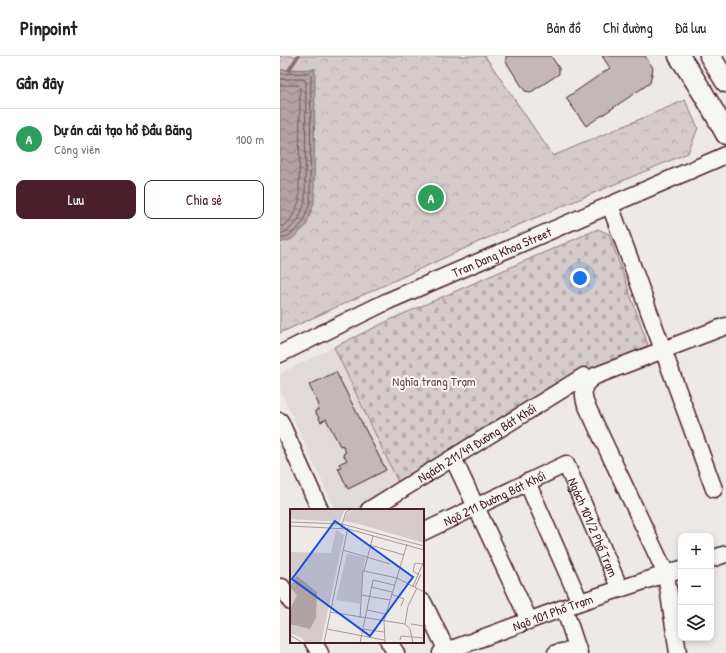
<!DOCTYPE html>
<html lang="vi">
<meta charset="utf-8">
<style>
:root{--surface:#fff;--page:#f6f6f6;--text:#222;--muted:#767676;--line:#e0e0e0;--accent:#4a1f2b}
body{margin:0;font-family:"Patrick Hand",sans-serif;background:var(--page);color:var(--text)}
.controls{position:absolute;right:12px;bottom:12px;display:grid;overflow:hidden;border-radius:8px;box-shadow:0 2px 6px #0003}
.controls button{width:36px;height:36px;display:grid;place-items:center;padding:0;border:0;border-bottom:1px solid var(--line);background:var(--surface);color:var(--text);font:20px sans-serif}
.you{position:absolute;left:300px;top:222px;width:14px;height:14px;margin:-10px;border:3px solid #fff;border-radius:50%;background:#1a73e8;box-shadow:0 0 0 6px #1a73e833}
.badge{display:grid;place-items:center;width:26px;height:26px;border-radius:50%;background:var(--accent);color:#fff;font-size:13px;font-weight:700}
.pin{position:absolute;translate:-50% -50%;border:2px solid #fff;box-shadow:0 1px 4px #0006}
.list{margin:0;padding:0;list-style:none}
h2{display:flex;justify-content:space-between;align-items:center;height:52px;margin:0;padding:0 16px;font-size:17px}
h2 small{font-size:13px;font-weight:400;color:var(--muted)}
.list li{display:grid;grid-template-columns:26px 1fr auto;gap:12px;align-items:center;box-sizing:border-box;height:60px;padding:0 16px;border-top:1px solid var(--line)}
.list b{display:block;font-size:15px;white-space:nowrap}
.list p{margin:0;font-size:13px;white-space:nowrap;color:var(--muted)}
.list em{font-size:13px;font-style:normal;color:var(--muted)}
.actions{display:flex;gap:8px;padding:12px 16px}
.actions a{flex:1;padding:9px 0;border:1px solid var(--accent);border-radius:8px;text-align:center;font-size:14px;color:var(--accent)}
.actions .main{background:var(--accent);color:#fff}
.icon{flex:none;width:22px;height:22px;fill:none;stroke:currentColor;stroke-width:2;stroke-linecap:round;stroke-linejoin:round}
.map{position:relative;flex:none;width:446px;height:597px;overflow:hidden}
header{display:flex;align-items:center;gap:24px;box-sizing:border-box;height:56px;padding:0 20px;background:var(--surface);border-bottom:1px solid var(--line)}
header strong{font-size:19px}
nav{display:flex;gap:22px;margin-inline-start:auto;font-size:14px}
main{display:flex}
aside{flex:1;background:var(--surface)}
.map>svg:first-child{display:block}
</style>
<header>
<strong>Pinpoint</strong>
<nav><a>Bản đồ</a><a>Chỉ đường</a><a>Đã lưu</a></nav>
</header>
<main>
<aside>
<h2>Gần đây<small></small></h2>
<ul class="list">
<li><span class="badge" style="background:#2e9e5b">A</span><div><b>Dự án cải tạo hồ Đầu Băng</b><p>Công viên</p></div><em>100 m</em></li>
</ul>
<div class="actions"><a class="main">Lưu</a><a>Chia sẻ</a></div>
</aside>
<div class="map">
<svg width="446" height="597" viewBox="0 0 446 597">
<defs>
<pattern id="forest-crowns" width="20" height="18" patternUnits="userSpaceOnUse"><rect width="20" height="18" fill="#d4cbca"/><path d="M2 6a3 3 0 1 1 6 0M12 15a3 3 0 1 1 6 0" fill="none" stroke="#b8aeae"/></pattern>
<pattern id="cemetery-stones" width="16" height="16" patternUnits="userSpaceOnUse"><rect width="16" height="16" fill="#d4cbca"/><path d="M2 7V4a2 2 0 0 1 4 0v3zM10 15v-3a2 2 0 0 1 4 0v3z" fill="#b8aeae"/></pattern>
<pattern id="water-waves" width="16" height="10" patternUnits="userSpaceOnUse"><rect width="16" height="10" fill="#b1a2a3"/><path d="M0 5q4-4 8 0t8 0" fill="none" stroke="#928385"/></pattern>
</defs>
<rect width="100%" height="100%" fill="#ece9e6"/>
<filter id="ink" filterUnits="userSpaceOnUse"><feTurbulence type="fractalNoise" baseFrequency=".025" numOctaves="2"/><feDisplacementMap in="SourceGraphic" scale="8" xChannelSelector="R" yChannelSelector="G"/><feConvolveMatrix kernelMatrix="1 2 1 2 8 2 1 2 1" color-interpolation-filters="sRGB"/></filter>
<g filter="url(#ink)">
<polygon fill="#e0dad8" points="54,291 119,428 74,454 55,454 0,333 0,321 1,317"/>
<polygon fill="url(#forest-crowns)" stroke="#8f757a" points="0,0 205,0 273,100 405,44 418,72 408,97 203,184 0,277"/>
<polygon fill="url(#cemetery-stones)" stroke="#8f757a" points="318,173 329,178 368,289 119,428 54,291 114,262"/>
<polygon fill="url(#water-waves)" stroke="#886e73" points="35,13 34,147 26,170 12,183 0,187 0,14"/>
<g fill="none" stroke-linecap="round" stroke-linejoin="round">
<g stroke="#73535b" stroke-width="1">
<polyline points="0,18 29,17 31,19 30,147 22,168 10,179 0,183"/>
<polyline points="0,23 24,23 26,25 25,146 18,165 7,175 0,178"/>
<path d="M 0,29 L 18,29 L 20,31 L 19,145 C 15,156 12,167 0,171"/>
</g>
<polyline stroke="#886e73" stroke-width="3.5" points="9,14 18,0"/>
</g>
<g fill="#c4b7b7" stroke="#4a1f2b">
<polygon points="226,0 271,0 279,12 279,18 251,36 245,35 226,6"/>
<polygon points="322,0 365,0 373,12 370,27 306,70 286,42 330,12"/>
<polygon points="56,316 106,414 68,433 58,412 61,411 59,408 67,404 63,398 66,396 62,389 60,390 46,363 41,366 35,355 39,353 37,350 39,349 29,329"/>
</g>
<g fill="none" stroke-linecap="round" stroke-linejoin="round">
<defs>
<g id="minor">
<polyline points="330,149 434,433"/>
<path id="s1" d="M 0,298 L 108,245 L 446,99"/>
<polyline points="0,365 40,454"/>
<polyline points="173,402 249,564"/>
<polyline points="247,426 300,546"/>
<path id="s2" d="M 89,454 L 304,320"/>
<path id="s3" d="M 143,476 L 286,408 L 340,533"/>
<polyline points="431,503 446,498"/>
<polyline points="2,531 11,546"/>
<polyline points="143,546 167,595"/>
<polyline points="284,552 299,597"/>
<polyline points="33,586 40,597"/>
<polyline points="109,586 116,597"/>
<path id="s4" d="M 161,597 L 297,547 L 401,513"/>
<polyline points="276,597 297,593"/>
<path d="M 398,597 L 386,518 L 305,346 C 302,332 303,328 315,320 L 446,270"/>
</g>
<g id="major">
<path d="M 399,0 C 416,25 432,51 446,78"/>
<polyline points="430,0 446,26"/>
</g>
</defs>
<use href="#minor" stroke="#4a1f2b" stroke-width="19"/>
<use href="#major" stroke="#4a1f2b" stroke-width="23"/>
<use href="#minor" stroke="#f6f6f2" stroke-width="16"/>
<use href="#major" stroke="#f6f6f2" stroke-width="20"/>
</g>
</g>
<g text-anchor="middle" stroke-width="4" stroke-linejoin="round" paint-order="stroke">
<g font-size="13" fill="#4a1f2b" stroke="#f6f6f2">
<text dy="5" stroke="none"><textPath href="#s1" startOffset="244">Tran Dang Khoa Street</textPath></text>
<text dy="5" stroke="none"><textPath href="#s2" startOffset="127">Ngách 211/49 Đường Bát Khối</textPath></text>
<text dy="5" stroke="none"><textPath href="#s3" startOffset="79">Ngõ 211 Đường Bát Khối</textPath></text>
<text dy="5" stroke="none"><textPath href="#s3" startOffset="227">Ngách 101/2 Phố Trạm</textPath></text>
<text dy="5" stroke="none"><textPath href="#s4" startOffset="119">Ngõ 101 Phố Trạm</textPath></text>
</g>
<g font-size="13" fill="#6c4a53" stroke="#f6f6f2">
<text x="154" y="330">Nghĩa trang Trạm</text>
</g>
</g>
<g transform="translate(10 453)">
<rect width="134" height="134" fill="#ece9e6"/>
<path d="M 66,0 L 87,0 L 74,1 L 69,15 L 54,12 L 57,4 Z" fill="#d4cbca"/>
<path d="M 46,21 L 54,26 L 31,134 L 15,134 L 12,129 L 0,124 L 0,43 L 41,44 Z" fill="#d4cbca"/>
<path d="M 57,44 L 75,49 L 70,95 L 46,91 Z" fill="#d4cbca"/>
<path d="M 0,0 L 58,0 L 54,2 L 50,13 L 0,10 ZM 134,0 L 134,34 L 69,15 L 74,1 Z" fill="#d4cbca"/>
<path d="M 7,67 L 27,83 L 26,109 L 20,120 L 0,115 L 0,101 L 7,86 L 0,78 Z" fill="#b1a2a3"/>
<path fill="none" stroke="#ab989b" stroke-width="1" d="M 0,13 L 52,15 L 134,37M 0,17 L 58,20 L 134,41M 51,19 L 56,3 L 62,0M 83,27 L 74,62 L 107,69 L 134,83M 80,36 L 114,46M 53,41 L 100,55M 129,66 L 123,62 L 125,54 L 133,55M 123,77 L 134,52M 81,78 L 102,83M 125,78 L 131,65M 101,85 L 114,90 L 111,97M 71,86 L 100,91M 77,101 L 96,105M 40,103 L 115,115M 70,109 L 73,61M 121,115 L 134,117M 37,120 L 94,131M 72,120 L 94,123M 0,126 L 13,134M 110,131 L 111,127 L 134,129M 34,134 L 58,18M 70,134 L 83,71 L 104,76M 95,134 L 94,112 L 117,35M 123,134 L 120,120 L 115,115 L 118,97 L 127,79"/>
<path fill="#1d4ed8" fill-opacity="0.15" stroke="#1d4ed8" stroke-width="2" d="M 45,12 L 123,68 L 80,127 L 2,70 Z"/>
<rect width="134" height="134" fill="none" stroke="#4a1f2b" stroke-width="2"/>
</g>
</svg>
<div class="controls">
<button>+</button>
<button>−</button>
<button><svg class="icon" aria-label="layers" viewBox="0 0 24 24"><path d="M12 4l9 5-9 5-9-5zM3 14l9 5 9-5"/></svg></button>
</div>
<div class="you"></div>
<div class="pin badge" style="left:151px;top:142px;background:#2e9e5b">A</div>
</div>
</main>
